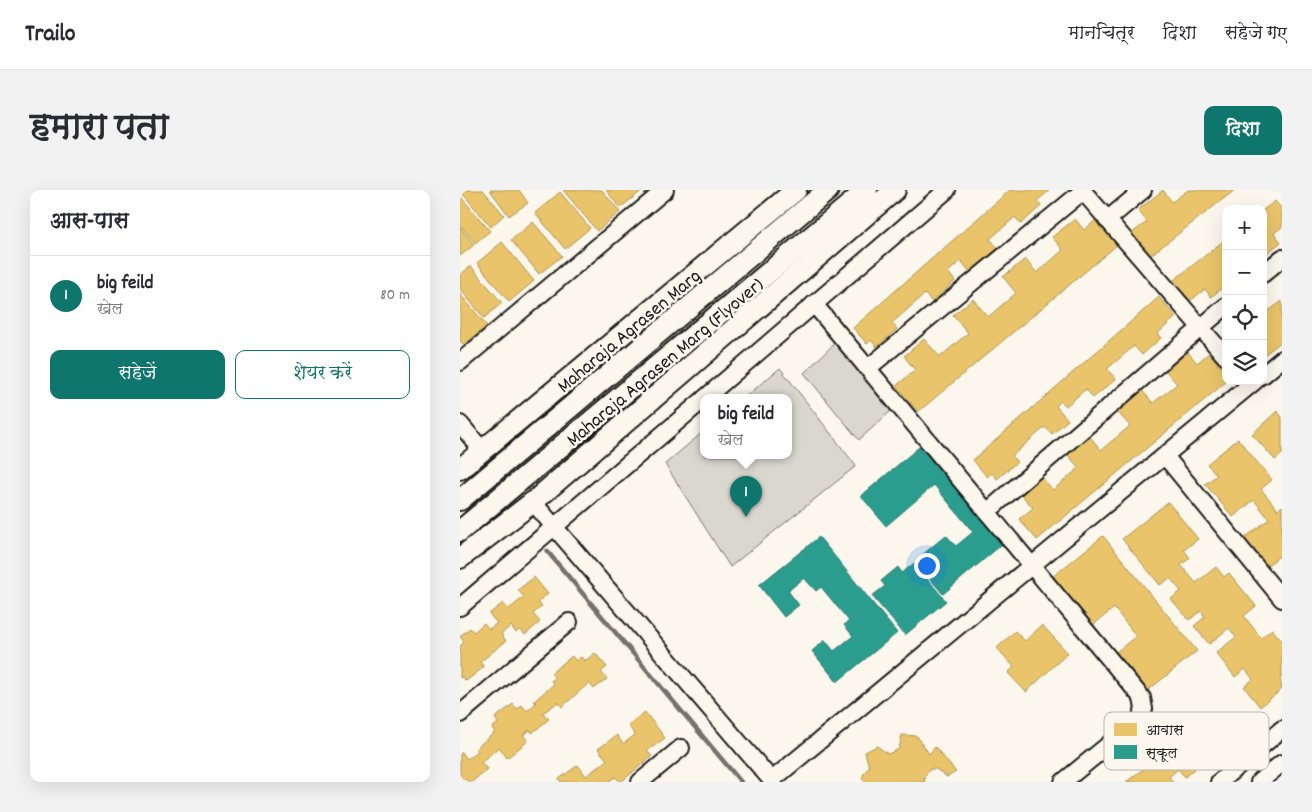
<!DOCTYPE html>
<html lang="hi">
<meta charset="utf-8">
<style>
:root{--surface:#fff;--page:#f2f2f3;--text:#2b2b33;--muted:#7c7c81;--line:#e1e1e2;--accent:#0f766e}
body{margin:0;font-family:Dekko,"Playpen Sans Deva",sans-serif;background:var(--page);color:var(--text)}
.controls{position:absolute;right:15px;top:15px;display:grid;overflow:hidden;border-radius:10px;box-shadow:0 5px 20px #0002}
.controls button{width:45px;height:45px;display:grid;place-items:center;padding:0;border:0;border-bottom:1px solid var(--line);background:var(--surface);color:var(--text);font:25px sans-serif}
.you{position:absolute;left:466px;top:375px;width:18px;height:18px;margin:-12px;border:4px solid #fff;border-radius:50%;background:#1a73e8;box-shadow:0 0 0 8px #1a73e833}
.badge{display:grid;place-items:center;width:32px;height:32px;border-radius:50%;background:var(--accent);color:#fff;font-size:16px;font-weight:700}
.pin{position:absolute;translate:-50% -41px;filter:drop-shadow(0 1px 2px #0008)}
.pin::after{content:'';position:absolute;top:26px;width:18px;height:15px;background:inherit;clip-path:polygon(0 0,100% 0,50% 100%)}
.popup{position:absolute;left:240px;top:204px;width:92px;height:65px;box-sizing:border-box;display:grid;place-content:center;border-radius:10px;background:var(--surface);filter:drop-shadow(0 1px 4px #0005);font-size:16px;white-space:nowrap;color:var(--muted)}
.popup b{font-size:19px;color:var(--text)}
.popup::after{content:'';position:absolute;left:50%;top:100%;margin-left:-10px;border:10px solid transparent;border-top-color:var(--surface)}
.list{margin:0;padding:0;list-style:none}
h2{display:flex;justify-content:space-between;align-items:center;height:65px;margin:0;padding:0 20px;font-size:21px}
h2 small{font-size:16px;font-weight:400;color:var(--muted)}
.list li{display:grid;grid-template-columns:32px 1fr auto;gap:15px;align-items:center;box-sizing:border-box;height:80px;padding:0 20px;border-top:1px solid var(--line)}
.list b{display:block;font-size:19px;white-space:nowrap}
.list p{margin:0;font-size:16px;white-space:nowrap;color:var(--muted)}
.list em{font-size:16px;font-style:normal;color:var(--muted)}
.actions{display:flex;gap:10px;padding:15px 20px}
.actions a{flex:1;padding:11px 0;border:1px solid var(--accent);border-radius:10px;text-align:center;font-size:18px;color:var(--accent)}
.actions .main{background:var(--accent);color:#fff}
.icon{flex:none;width:28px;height:28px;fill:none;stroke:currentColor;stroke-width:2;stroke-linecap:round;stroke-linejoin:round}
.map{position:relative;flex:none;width:822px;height:592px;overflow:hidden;border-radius:10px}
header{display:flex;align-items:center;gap:30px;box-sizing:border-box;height:70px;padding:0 25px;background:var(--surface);border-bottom:1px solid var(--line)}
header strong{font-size:24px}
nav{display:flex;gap:28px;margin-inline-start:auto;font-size:18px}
.intro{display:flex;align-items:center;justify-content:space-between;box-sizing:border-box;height:120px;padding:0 30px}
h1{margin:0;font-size:35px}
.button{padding:12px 22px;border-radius:10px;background:var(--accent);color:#fff;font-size:18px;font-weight:700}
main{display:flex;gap:30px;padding:0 30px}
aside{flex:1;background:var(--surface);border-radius:10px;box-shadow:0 5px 20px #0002}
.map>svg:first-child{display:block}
</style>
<header>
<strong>Trailo</strong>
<nav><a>मानचित्र</a><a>दिशा</a><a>सहेजे गए</a></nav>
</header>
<div class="intro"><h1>हमारा पता</h1><a class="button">दिशा</a></div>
<main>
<aside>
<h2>आस-पास<small></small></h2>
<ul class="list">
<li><span class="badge">1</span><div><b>big feild</b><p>खेल</p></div><em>80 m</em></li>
</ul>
<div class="actions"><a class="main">सहेजें</a><a>शेयर करें</a></div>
</aside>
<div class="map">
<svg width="822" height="592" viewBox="0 0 822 592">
<rect width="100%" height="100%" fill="#fbf7ec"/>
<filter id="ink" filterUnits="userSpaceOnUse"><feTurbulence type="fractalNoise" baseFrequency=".02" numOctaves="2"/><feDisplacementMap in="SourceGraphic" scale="10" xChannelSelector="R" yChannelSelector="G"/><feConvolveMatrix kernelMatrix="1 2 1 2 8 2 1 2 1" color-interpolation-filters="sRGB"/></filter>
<g filter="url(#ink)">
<g fill="#dad7ce" stroke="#7b7a75">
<polygon points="376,152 432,220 399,250 344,183"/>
<polygon points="320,178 396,276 270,377 205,274 243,242 244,266 328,266 328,208 284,208"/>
</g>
<g fill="#e9c46a" stroke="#ac9253">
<polygon points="5,0 23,0 44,25 31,37 2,3"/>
<polygon points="30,0 59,0 68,13 49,26"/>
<polygon points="103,0 142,0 160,22 137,41"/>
<polygon points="146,0 183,0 160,18"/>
<polygon points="550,0 590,0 577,11 581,16 561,34 555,27 530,49 538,58 510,82 501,71 488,82 495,91 472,112 465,104 432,133 437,139 417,157 411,150 407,154 393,138"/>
<polygon points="703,0 712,12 728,0 775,0 687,68 669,45 687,32 678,20"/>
<polygon points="100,2 130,38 105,59 75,23"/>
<polygon points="0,6 30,41 15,53 0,35"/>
<polygon points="815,11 822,19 822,37 814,43 821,52 805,65 803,20"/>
<polygon points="615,29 624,40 636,30 657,55 458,222 436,196 455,180 444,166 464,149 480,167 508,143 493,125 513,109 528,127 556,103 543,87 565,69 577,83 603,60 592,47"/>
<polygon points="73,32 102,66 79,84 51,50"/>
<polygon points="0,37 14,55 0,66"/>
<polygon points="766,49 766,95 751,107 745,99 725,115 709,94"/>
<polygon points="42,52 74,91 49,112 17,73"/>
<polygon points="11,76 42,113 24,128 0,99 0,85"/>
<polygon points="0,104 27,136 4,155 0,151"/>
<polygon points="699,107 716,127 697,144 701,148 682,165 674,156 647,179 656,189 633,208 626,199 606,216 601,211 596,216 608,230 592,244 585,237 552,266 557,272 537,289 532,283 527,287 513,270"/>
<polygon points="822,111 822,151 803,166 803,125"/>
<polygon points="728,162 737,173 749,163 766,183 767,191 577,350 559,329 573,318 559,302 580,285 593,300 619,278 604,260 626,242 641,260 670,236 654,218 679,197 693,213 717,194 706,181"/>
<polygon points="817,221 822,227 822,264 815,270 792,244"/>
<polygon points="778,249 812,290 801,299 818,320 822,316 822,364 804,378 781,351 809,329 794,310 773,327 745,294 757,285 747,274"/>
<polygon points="708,312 738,349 724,360 730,368 721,375 736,393 756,377 764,387 769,383 796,416 784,426 801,448 812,439 822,451 822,487 820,489 822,499 800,517 784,497 793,489 785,479 775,487 756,463 776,447 769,438 749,454 734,436 745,427 741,421 729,430 711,409 721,401 710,388 700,395 662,349"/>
<polygon points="643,346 737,461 686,502 655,463 676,446 654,418 632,436 592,387"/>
<polygon points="74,387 88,404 78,412 82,416 73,424 80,432 65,445 60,439 56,443 51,436 41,444 46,451 20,472 24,477 6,491 2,487 0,488 0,456 4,452 0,446 10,438 14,442 24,433 29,439 37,433 29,424 43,413 49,419 64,407 58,400"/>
<polygon points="582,435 608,463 566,502 548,483 554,477 537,458 555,441 565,451"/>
<polygon points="135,463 147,477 141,482 147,489 134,499 129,493 102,517 98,512 83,523 89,529 72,543 70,540 63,545 68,551 47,568 39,557 21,572 27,579 12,592 8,592 5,589 0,592 0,564 2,562 7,569 18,561 16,558 35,542 32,538 38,533 35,528 53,514 57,519 62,515 67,521 76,513 74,511 94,494 91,491 95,488 91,483 112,466 116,471 121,467 125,471"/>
<polygon points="185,522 205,548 187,561 192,566 161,592 155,587 148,592 101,592 99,589 118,575 126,586 147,570 138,559 157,545 163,554 175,545 168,535"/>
<polygon points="442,545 457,546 469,564 475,557 496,582 487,587 476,579 470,579 464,587 465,592 406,592 402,589 404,583 409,577 405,562 417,556 428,564 439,559"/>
<polygon points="726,553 730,558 723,564 735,579 725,587 718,579 709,587 713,592 666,592 687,576 683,571 700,557 703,562 709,557 713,563"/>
</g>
<g fill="#2a9d8f" stroke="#26766c">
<polygon points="465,252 547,350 483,404 455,371 486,345 496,356 513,342 474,295 426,336 401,306"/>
<polygon points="359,347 437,443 377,492 352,461 365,450 374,461 393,446 384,435 389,431 361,397 356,401 344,388 328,401 339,415 324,427 299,395"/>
<polygon points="454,373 486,411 445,445 412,406 425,396 421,391 438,377 442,383"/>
</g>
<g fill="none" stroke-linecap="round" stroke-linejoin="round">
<polyline stroke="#74726e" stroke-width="4.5" points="87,361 281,592"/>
<defs>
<g id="minor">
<polyline points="622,0 766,167"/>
<polyline points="647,30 683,0"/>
<polyline points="803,84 822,68"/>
<polyline points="354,114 682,508 684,519 680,529 603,592"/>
<polyline points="0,172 205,0"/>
<polyline points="408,178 623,1"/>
<polyline points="803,185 822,169"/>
<polyline points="245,208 487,0"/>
<polyline points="0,234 22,260"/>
<polyline points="705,266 822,409"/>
<polyline points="73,312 313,592"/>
<polyline points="528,321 766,116"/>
<polyline points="0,417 244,209"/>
<polyline points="0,524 109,432"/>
<polyline points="312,590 795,191"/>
<polyline points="180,592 221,558"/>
<polyline points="759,592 822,539"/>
<polyline points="799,592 822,573"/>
</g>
<g id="major">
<polyline points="0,279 336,0"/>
<polyline points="0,310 368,0"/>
<polyline points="0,341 407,0"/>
<polyline points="0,368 73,312 435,0"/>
</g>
</defs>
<use href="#minor" stroke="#1c1c1c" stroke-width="20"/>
<use href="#major" stroke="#1c1c1c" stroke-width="24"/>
<use href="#minor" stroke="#fbf7ec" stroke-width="16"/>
<use href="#major" stroke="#fbf7ec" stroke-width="20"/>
</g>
</g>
<g text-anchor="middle" stroke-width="5" stroke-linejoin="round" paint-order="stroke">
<g font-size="20" fill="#1c1c1c" stroke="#fbf7ec">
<text transform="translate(168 140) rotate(-40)" y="7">Maharaja Agrasen Marg</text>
<text transform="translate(204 171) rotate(-40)" y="7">Maharaja Agrasen Marg (Flyover)</text>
</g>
</g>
<rect x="644" y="522" width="165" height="58" rx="8" fill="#fbf7ec" stroke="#b8b5ae" stroke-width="1"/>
<rect x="654" y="533" width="23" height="13" fill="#e9c46a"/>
<rect x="654" y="555" width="23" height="14" fill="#2a9d8f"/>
<g font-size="14" fill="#1c1c1c">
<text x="686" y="544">आवास</text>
<text x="686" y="567">स्कूल</text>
</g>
</svg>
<div class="controls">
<button>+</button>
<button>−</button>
<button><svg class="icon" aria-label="locate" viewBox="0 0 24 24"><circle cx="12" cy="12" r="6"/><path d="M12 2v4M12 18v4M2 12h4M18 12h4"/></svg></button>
<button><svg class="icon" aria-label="layers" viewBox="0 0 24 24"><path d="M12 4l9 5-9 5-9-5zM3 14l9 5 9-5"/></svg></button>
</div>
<div class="you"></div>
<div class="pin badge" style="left:286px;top:327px">1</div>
<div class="popup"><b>big feild</b>खेल</div>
</div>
</main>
